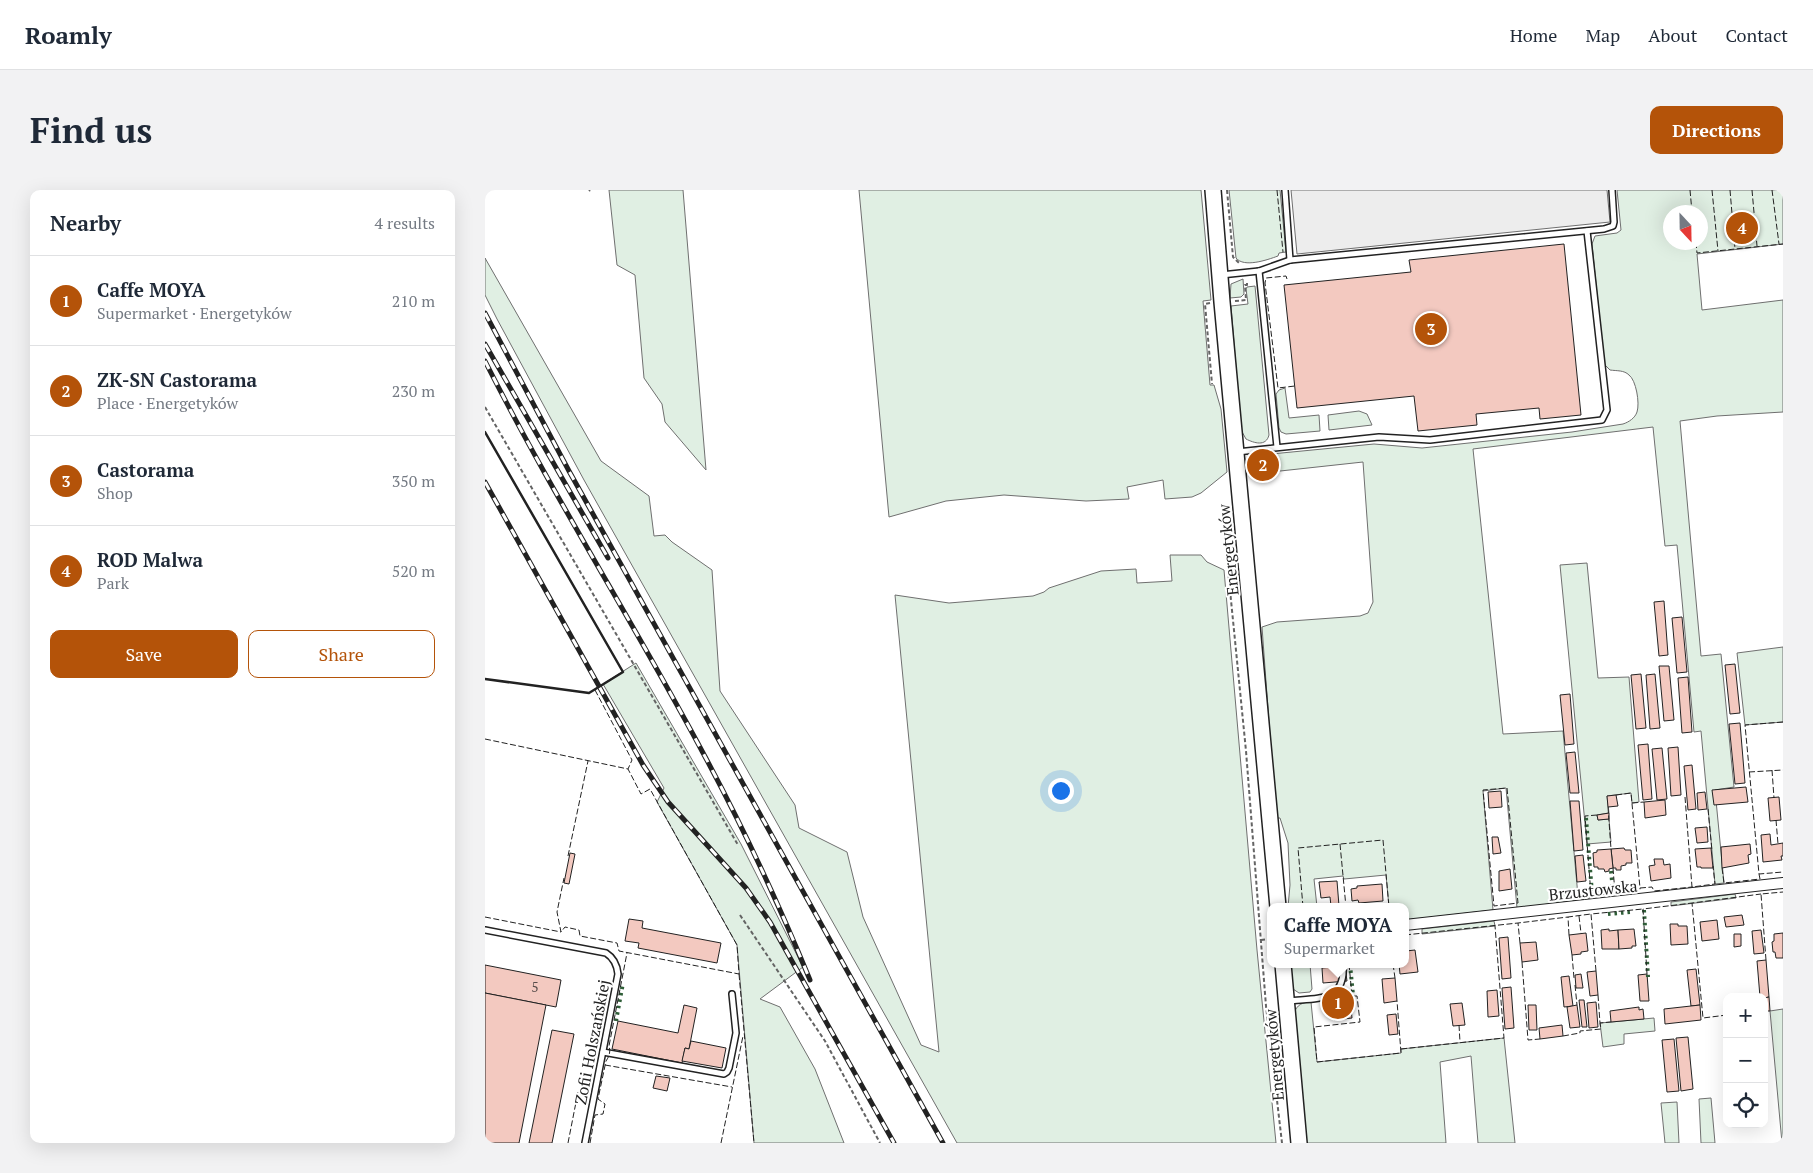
<!DOCTYPE html>
<meta charset="utf-8">
<style>
:root{--surface:#fff;--page:#f2f2f3;--text:#1f2937;--muted:#747a83;--line:#e0e1e3;--accent:#b45309}
body{margin:0;font-family:"PT Serif",serif;background:var(--page);color:var(--text)}
.controls{position:absolute;right:15px;bottom:15px;display:grid;overflow:hidden;border-radius:10px;box-shadow:0 5px 20px #0002}
.controls button{width:45px;height:45px;display:grid;place-items:center;padding:0;border:0;border-bottom:1px solid var(--line);background:var(--surface);color:var(--text);font:25px sans-serif}
.compass{position:absolute;left:1178px;top:15px;width:45px;height:45px;border-radius:50%;background:var(--surface);box-shadow:0 5px 20px #0002;rotate:158deg}
.you{position:absolute;left:575px;top:600px;width:18px;height:18px;margin:-12px;border:4px solid #fff;border-radius:50%;background:#1a73e8;box-shadow:0 0 0 8px #1a73e833}
.badge{display:grid;place-items:center;width:32px;height:32px;border-radius:50%;background:var(--accent);color:#fff;font-size:16px;font-weight:700}
.pin{position:absolute;translate:-50% -50%;border:2px solid #fff;box-shadow:0 1px 5px #0006}
.popup{position:absolute;left:782px;top:713px;width:142px;height:65px;box-sizing:border-box;display:grid;place-content:center;border-radius:10px;background:var(--surface);filter:drop-shadow(0 1px 4px #0005);font-size:16px;white-space:nowrap;color:var(--muted)}
.popup b{font-size:19px;color:var(--text)}
.popup::after{content:'';position:absolute;left:50%;top:100%;margin-left:-10px;border:10px solid transparent;border-top-color:var(--surface)}
.list{margin:0;padding:0;list-style:none}
h2{display:flex;justify-content:space-between;align-items:center;height:65px;margin:0;padding:0 20px;font-size:21px}
h2 small{font-size:16px;font-weight:400;color:var(--muted)}
.list li{display:grid;grid-template-columns:32px 1fr auto;gap:15px;align-items:center;box-sizing:border-box;height:90px;padding:0 20px;border-top:1px solid var(--line)}
.list b{display:block;font-size:19px;white-space:nowrap}
.list p{margin:0;font-size:16px;white-space:nowrap;color:var(--muted)}
.list em{font-size:16px;font-style:normal;color:var(--muted)}
.actions{display:flex;gap:10px;padding:15px 20px}
.actions a{flex:1;padding:11px 0;border:1px solid var(--accent);border-radius:10px;text-align:center;font-size:18px;color:var(--accent)}
.actions .main{background:var(--accent);color:#fff}
.icon{flex:none;width:28px;height:28px;fill:none;stroke:currentColor;stroke-width:2;stroke-linecap:round;stroke-linejoin:round}
.map{position:relative;flex:none;width:1298px;height:953px;overflow:hidden;border-radius:10px}
header{display:flex;align-items:center;gap:30px;box-sizing:border-box;height:70px;padding:0 25px;background:var(--surface);border-bottom:1px solid var(--line)}
header strong{font-size:24px}
nav{display:flex;gap:28px;margin-inline-start:auto;font-size:18px}
.intro{display:flex;align-items:center;justify-content:space-between;box-sizing:border-box;height:120px;padding:0 30px}
h1{margin:0;font-size:35px}
.button{padding:12px 22px;border-radius:10px;background:var(--accent);color:#fff;font-size:18px;font-weight:700}
main{display:flex;gap:30px;padding:0 30px}
aside{flex:1;background:var(--surface);border-radius:10px;box-shadow:0 5px 20px #0002}
.map>svg:first-child{display:block}
</style>
<header>
<strong>Roamly</strong>
<nav><a>Home</a><a>Map</a><a>About</a><a>Contact</a></nav>
</header>
<div class="intro"><h1>Find us</h1><a class="button">Directions</a></div>
<main>
<aside>
<h2>Nearby<small>4 results</small></h2>
<ul class="list">
<li><span class="badge">1</span><div><b>Caffe MOYA</b><p>Supermarket · Energetyków</p></div><em>210 m</em></li>
<li><span class="badge">2</span><div><b>ZK-SN Castorama</b><p>Place · Energetyków</p></div><em>230 m</em></li>
<li><span class="badge">3</span><div><b>Castorama</b><p>Shop</p></div><em>350 m</em></li>
<li><span class="badge">4</span><div><b>ROD Malwa</b><p>Park</p></div><em>520 m</em></li>
</ul>
<div class="actions"><a class="main">Save</a><a>Share</a></div>
</aside>
<div class="map">
<svg width="1298" height="953" viewBox="0 0 1298 953">
<rect width="100%" height="100%" fill="#fff"/>
<g fill="#e0efe3" stroke="#6f6f6f" fill-rule="evenodd">
<polygon points="124,0 198,0 221,280 180,232 177,214 159,188 150,85 132,75"/>
<polygon points="374,0 716,0 726,110 718,111 725,195 729,195 736,219 742,282 716,303 707,307 680,309 678,290 642,297 644,309 601,311 519,305 461,311 404,327"/>
<path d="M 744,0 L 795,0 L 801,62 L 794,63 L 793,66 C 782,70 759,78 751,68 Z"/>
<path d="M 1132,0 L 1298,0 L 1298,54 L 1212,64 L 1217,120 L 1298,110 L 1298,222 L 1232,226 L 1195,231 L 1216,466 L 1236,464 L 1249,597 L 1230,600 L 1239,693 L 1230,694 L 1216,541 L 1209,542 L 1192,355 L 1180,356 L 1168,237 L 988,259 L 1018,544 L 1078,541 L 1093,706 L 1105,705 L 1104,709 L 1032,718 L 1021,598 L 998,601 L 1008,720 L 921,730 L 920,717 L 904,717 L 901,685 L 859,689 L 858,686 L 829,689 L 832,717 L 803,717 L 805,695 L 803,653 L 795,628 L 791,628 L 777,437 L 792,432 L 875,426 L 883,423 L 888,412 L 878,272 L 786,282 L 769,268 L 776,265 L 889,254 L 937,258 L 1087,242 L 1138,234 C 1144,232 1150,228 1152,222 C 1155,213 1151,190 1144,185 C 1139,180 1132,181 1125,180 L 1119,174 L 1107,54 L 1110,46 L 1132,43 L 1136,40 ZM 1186,22 L 1216,22 L 1216,52 L 1186,52 Z"/>
<polygon points="0,68 116,271 164,306 169,346 180,345 187,352 227,380 235,501 310,615 314,638 362,662 378,727 436,855 454,862 410,405 464,413 548,406 559,402 564,398 616,381 651,379 652,393 687,391 685,365 716,365 722,372 739,380 772,760 791,953 472,953 99,290 12,129 0,105"/>
<polygon points="758,89 759,104 756,107 745,108 746,94"/>
<path d="M 770,96 L 784,245 C 781,257 769,253 761,249 L 756,240 L 746,116 L 763,114 L 761,99 L 762,97 Z"/>
<polygon points="800,198 804,228 834,225 835,241 801,244 796,242 794,238 791,204 794,200"/>
<polygon points="874,221 882,224 887,235 844,240 843,225"/>
<polygon points="1102,373 1113,488 1144,487 1154,612 1147,613 1146,603 1122,606 1124,623 1112,625 1113,630 1124,629 1126,652 1102,654 1075,375"/>
<polygon points="1298,457 1298,532 1260,535 1252,463"/>
<polygon points="151,473 256,654 318,777 275,809 295,817 330,879 359,953 269,953 252,755 172,612 179,598 118,494"/>
<polygon points="1250,704 1251,708 1186,716 1186,712"/>
<polygon points="1009,731 1010,736 937,744 937,739"/>
<polygon points="804,774 825,774 827,799 825,802 814,803 808,799"/>
<path d="M 826,812 L 832,872 L 916,863 L 916,859 L 1019,848 L 1030,953 L 993,953 L 986,866 L 955,872 L 961,953 L 820,953 L 809,823 C 812,815 817,812 826,812 Z"/>
<polygon points="1298,819 1298,953 1297,953 1285,821"/>
<polygon points="1169,828 1170,841 1139,844 1139,854 1118,857 1115,833"/>
<polygon points="1226,908 1230,953 1216,953 1214,909"/>
<polygon points="1192,912 1194,953 1180,953 1176,913"/>
</g>
<polygon fill="#ededed" stroke="#6f6f6f" points="806,0 1122,0 1125,32 812,64"/>
<g fill="#f3c9c0" stroke="#222">
<polygon points="1079,54 1096,225 1055,229 1054,218 991,224 992,235 933,241 929,206 812,218 799,95 926,82 924,70"/>
<polygon points="1179,411 1183,465 1174,466 1169,412"/>
<polygon points="1197,427 1202,482 1192,483 1187,428"/>
<polygon points="1250,474 1255,523 1245,524 1240,475"/>
<polygon points="1174,476 1184,476 1189,530 1179,531"/>
<polygon points="1156,484 1161,538 1151,539 1146,485"/>
<polygon points="1170,484 1175,538 1165,539 1161,485"/>
<polygon points="1203,487 1207,542 1197,543 1193,488"/>
<polygon points="1085,504 1089,554 1080,555 1075,505"/>
<polygon points="1255,533 1260,593 1250,594 1244,534"/>
<polygon points="1163,554 1167,609 1158,610 1153,555"/>
<polygon points="1193,557 1196,605 1186,606 1183,558"/>
<polygon points="1177,558 1182,609 1172,610 1167,559"/>
<polygon points="1090,562 1094,603 1085,603 1081,563"/>
<polygon points="1207,575 1211,619 1203,620 1199,576"/>
<polygon points="1261,597 1263,612 1229,615 1227,600"/>
<polygon points="1016,601 1017,617 1004,618 1003,602"/>
<polygon points="1220,602 1222,619 1213,620 1212,603"/>
<polygon points="1131,605 1133,616 1123,617 1122,606"/>
<polygon points="1294,607 1296,630 1285,631 1283,608"/>
<polygon points="1180,610 1181,625 1160,628 1159,612"/>
<polygon points="1085,611 1094,611 1098,660 1089,661"/>
<polygon points="1124,623 1124,629 1113,630 1112,625"/>
<polygon points="1222,637 1223,652 1212,653 1210,638"/>
<polygon points="1285,644 1286,655 1298,653 1298,666 1296,666 1297,670 1278,672 1276,645"/>
<polygon points="1007,647 1013,647 1016,663 1008,664"/>
<polygon points="1265,654 1266,664 1263,665 1264,673 1237,678 1236,657"/>
<polygon points="1139,658 1140,660 1146,660 1147,673 1141,673 1141,675 1136,676 1136,680 1131,680 1131,678 1128,678 1126,659"/>
<polygon points="1226,658 1228,678 1216,678 1216,677 1212,677 1210,659"/>
<polygon points="1126,659 1128,678 1124,679 1124,681 1120,682 1119,679 1113,679 1113,677 1109,677 1108,663 1112,662 1112,660"/>
<polygon points="85,663 90,664 84,694 79,693"/>
<polygon points="1098,665 1101,691 1092,692 1090,666"/>
<polygon points="1169,669 1178,669 1179,675 1185,674 1186,688 1166,691 1164,676 1170,675"/>
<polygon points="1025,679 1027,699 1014,701 1014,681"/>
<polygon points="852,691 854,716 846,716 845,707 836,708 834,692"/>
<polygon points="897,694 898,711 874,713 873,710 867,711 866,699 872,698 872,696"/>
<polygon points="1257,725 1259,735 1241,737 1239,727"/>
<polygon points="144,729 158,731 157,738 236,753 232,773 153,758 154,753 140,751"/>
<polygon points="1232,730 1234,749 1217,751 1215,732"/>
<polygon points="1185,734 1193,734 1193,736 1202,736 1203,754 1186,755"/>
<polygon points="1124,739 1124,741 1133,740 1134,759 1117,759 1116,740"/>
<polygon points="1149,739 1151,756 1147,756 1147,758 1134,759 1133,740"/>
<polygon points="1276,740 1279,763 1269,764 1267,741"/>
<polygon points="1101,743 1103,761 1096,762 1096,764 1087,765 1084,745"/>
<polygon points="1298,743 1298,768 1291,768 1290,762 1288,762 1287,752 1289,751 1289,744"/>
<polygon points="1249,744 1256,744 1256,756 1249,757"/>
<polygon points="1023,747 1026,788 1017,789 1014,748"/>
<polygon points="1051,752 1053,770 1037,772 1035,753"/>
<polygon points="930,760 933,782 915,784 914,774 920,774 921,761"/>
<polygon points="1281,770 1284,807 1279,808 1275,807 1272,771"/>
<polygon points="0,775 76,790 71,817 0,803"/>
<polygon points="860,776 862,791 838,793 837,778"/>
<polygon points="1211,779 1215,815 1206,816 1202,780"/>
<polygon points="1111,781 1113,805 1105,806 1102,782"/>
<polygon points="1096,784 1098,798 1091,798 1090,785"/>
<polygon points="1162,784 1164,811 1155,811 1153,785"/>
<polygon points="1084,786 1088,816 1079,817 1076,787"/>
<polygon points="910,788 912,811 899,813 897,789"/>
<polygon points="1026,797 1029,838 1020,839 1017,798"/>
<polygon points="1012,800 1014,826 1003,827 1002,801"/>
<polygon points="0,803 61,815 34,953 0,953"/>
<polygon points="1284,807 1285,821 1279,821 1279,808"/>
<polygon points="865,808 867,828 849,830 847,809"/>
<polygon points="1094,810 1099,810 1102,837 1097,837"/>
<polygon points="1111,812 1113,837 1104,838 1102,813"/>
<polygon points="977,813 980,835 968,836 965,814"/>
<polygon points="199,815 212,818 204,859 200,858 197,873 127,859 133,831 193,843"/>
<polygon points="1043,815 1051,815 1052,840 1044,840"/>
<polygon points="1092,815 1095,837 1085,838 1082,817"/>
<polygon points="1215,815 1216,830 1180,834 1179,819"/>
<polygon points="1154,817 1154,820 1158,819 1159,829 1126,832 1125,821"/>
<polygon points="911,824 913,844 904,845 902,825"/>
<polygon points="1077,835 1078,846 1055,849 1054,838"/>
<polygon points="67,840 89,844 67,953 44,953"/>
<polygon points="1203,847 1208,899 1196,901 1191,848"/>
<polygon points="1189,849 1194,901 1182,902 1177,850"/>
<polygon points="206,851 241,858 237,878 197,871 200,858 204,859"/>
<polygon points="171,886 185,888 182,901 168,898"/>
</g>
<g fill="none" stroke-linecap="round" stroke-linejoin="round">
<defs>
<g id="lane">
<polyline points="800,0 805,70"/>
<polyline points="774,81 792,257"/>
<polyline points="736,85 774,81 805,70 1119,39 1128,36 1129,32 1127,0"/>
<polyline points="752,262 894,247 945,250 1117,230 1122,220 1102,41"/>
<path d="M 0,740 L 121,763 C 129,768 132,775 133,784 L 100,953"/>
<path d="M 804,811 C 833,808 861,812 858,774"/>
<polyline points="118,862 239,884 242,882 244,878 251,843 247,804"/>
</g>
<polyline id="street" points="920,735 1298,693"/>
<g id="secondary">
<polyline points="728,0 737,112 793,717"/>
<polyline points="798,774 814,953"/>
</g>
</defs>
<use href="#lane" stroke="#222" stroke-width="8"/>
<use href="#street" stroke="#222" stroke-width="12"/>
<use href="#secondary" stroke="#222" stroke-width="18"/>
<g stroke="#646464" stroke-width="2" stroke-dasharray="4 2.5" stroke-linecap="butt">
<polyline points="742,0 748,67 755,74"/>
<polyline points="104,1 105,0"/>
<polyline points="750,111 761,110 760,95 762,95 762,91"/>
<polyline points="725,113 720,114 727,194"/>
<polyline points="0,217 253,655"/>
<polyline points="743,380 761,561 781,816 797,953"/>
<polyline points="255,725 340,851 395,953"/>
<polyline points="776,750 786,749"/>
</g>
<use href="#lane" stroke="#fff" stroke-width="5"/>
<use href="#street" stroke="#fff" stroke-width="10"/>
<use href="#secondary" stroke="#fff" stroke-width="15"/>
<defs>
<g id="rail">
<polyline points="0,123 84,281 458,953"/>
<polyline points="0,154 123,368"/>
<path d="M 0,171 C 67,304 147,430 217,561 C 257,635 293,712 325,790"/>
<polyline points="0,292 158,575 183,612 261,698 285,732 409,953"/>
</g>
</defs>
<use href="#rail" stroke="#222" stroke-width="5"/>
<use href="#rail" stroke="#fff" stroke-width="3" stroke-dasharray="9" stroke-linecap="butt"/>
<g stroke="#2f5e38" stroke-width="4" stroke-dasharray="2.5 4" stroke-linecap="butt">
<polyline points="1101,628 1107,703"/>
<polyline points="1126,681 1128,701"/>
<polyline points="1159,720 1163,787"/>
<polyline points="1123,724 1146,722"/>
<polyline points="865,774 868,805"/>
<polyline points="131,831 138,793"/>
</g>
<g stroke="#222" stroke-width="1" stroke-dasharray="6 2.5" stroke-linecap="butt">
<polyline points="792,0 798,62"/>
<polyline points="1205,0 1207,22"/>
<polyline points="1227,0 1233,61"/>
<polyline points="1245,0 1250,59"/>
<polyline points="1267,0 1272,56"/>
<polyline points="1287,0 1294,54"/>
<polyline points="1211,52 1212,63 1298,54"/>
<polyline points="802,89 801,86 781,88 780,93 793,198 810,196"/>
<polyline points="110,500 147,570 143,579"/>
<polyline points="1298,532 1260,535 1274,684 1298,682"/>
<polyline points="0,549 143,579 156,604 165,599 252,755 254,784 134,761 132,753 95,746 94,740 80,737 76,742"/>
<polyline points="1287,580 1289,608"/>
<polyline points="1264,582 1298,580"/>
<polygon points="1022,598 1033,713 1009,716 998,600"/>
<polyline points="1131,605 1146,603 1155,698 1167,697 1169,701 1207,697"/>
<polyline points="1200,607 1207,697 1230,694 1228,676"/>
<polyline points="1147,613 1159,612"/>
<polyline points="1123,617 1126,659"/>
<polyline points="1223,619 1227,661"/>
<polyline points="1112,625 1100,626 1106,705 1109,703 1114,702 1115,705 1130,703"/>
<polyline points="1291,630 1293,654"/>
<polyline points="855,654 861,717"/>
<polyline points="83,666 103,571"/>
<polyline points="1128,678 1130,703 1155,700 1155,698"/>
<polyline points="1237,678 1239,693 1275,689 1274,684"/>
<polyline points="818,717 813,658 898,650 904,717"/>
<polyline points="1094,726 1096,743"/>
<polyline points="0,727 76,742 72,722 79,688"/>
<polyline points="920,745 1033,733"/>
<polyline points="1084,745 1083,727 1106,724"/>
<polyline points="1035,753 1033,733 1083,727"/>
<polyline points="1087,765 1089,788"/>
<polyline points="1281,770 1276,704 1298,702"/>
<polyline points="1037,772 1043,850 1055,849"/>
<polyline points="864,774 867,806 872,806 875,832 829,837 832,872 916,863 912,811"/>
<polyline points="908,774 910,788"/>
<polyline points="1111,781 1106,724 1158,719"/>
<polyline points="254,784 269,953"/>
<polyline points="1162,784 1158,719 1207,713"/>
<polyline points="1090,795 1092,815"/>
<polyline points="1113,805 1115,833 1126,832"/>
<polyline points="1242,825 1218,828 1207,713 1276,704"/>
<polyline points="974,835 975,852"/>
<polyline points="1078,846 1095,843 1095,841 1116,839 1115,833"/>
<polyline points="916,859 1019,848 1010,736"/>
<polyline points="120,875 247,897"/>
<polyline points="83,953 93,902"/>
<path d="M 105,953 L 110,925 L 118,924 L 120,914 L 113,909 L 121,871 C 124,867 126,861 124,856 L 142,763"/>
<polyline points="236,953 258,846"/>
</g>
<polyline stroke="#222" stroke-width="2.5" points="0,242 138,482 104,503 0,489"/>
</g>
<g text-anchor="middle" stroke-width="4" stroke-linejoin="round" paint-order="stroke">
<g font-size="14" fill="#564c4a">
<text x="50" y="802">5</text>
</g>
<g font-size="16" fill="#222" stroke="#fff">
<text transform="translate(743 360) rotate(-96)" y="6">Energetyków</text>
<text transform="translate(1108 700) rotate(-6)" y="6">Brzustowska</text>
<text transform="translate(107 852) rotate(-79)" y="6">Zofii Holszańskiej</text>
<text transform="translate(789 865) rotate(-95)" y="6">Energetyków</text>
</g>
</g>
</svg>
<div class="controls">
<button>+</button>
<button>−</button>
<button><svg class="icon" aria-label="locate" viewBox="0 0 24 24"><circle cx="12" cy="12" r="6"/><path d="M12 2v4M12 18v4M2 12h4M18 12h4"/></svg></button>
</div>
<svg class="compass" viewBox="-18 -18 36 36"><path d="M0-13l5 13h-10z" fill="#e53935"/><path d="M0 13l5-13h-10z" fill="#747a83"/></svg>
<div class="you"></div>
<div class="pin badge" style="left:853px;top:813px">1</div>
<div class="popup"><b>Caffe MOYA</b>Supermarket</div>
<div class="pin badge" style="left:778px;top:275px">2</div>
<div class="pin badge" style="left:946px;top:139px">3</div>
<div class="pin badge" style="left:1257px;top:38px">4</div>
</div>
</main>
